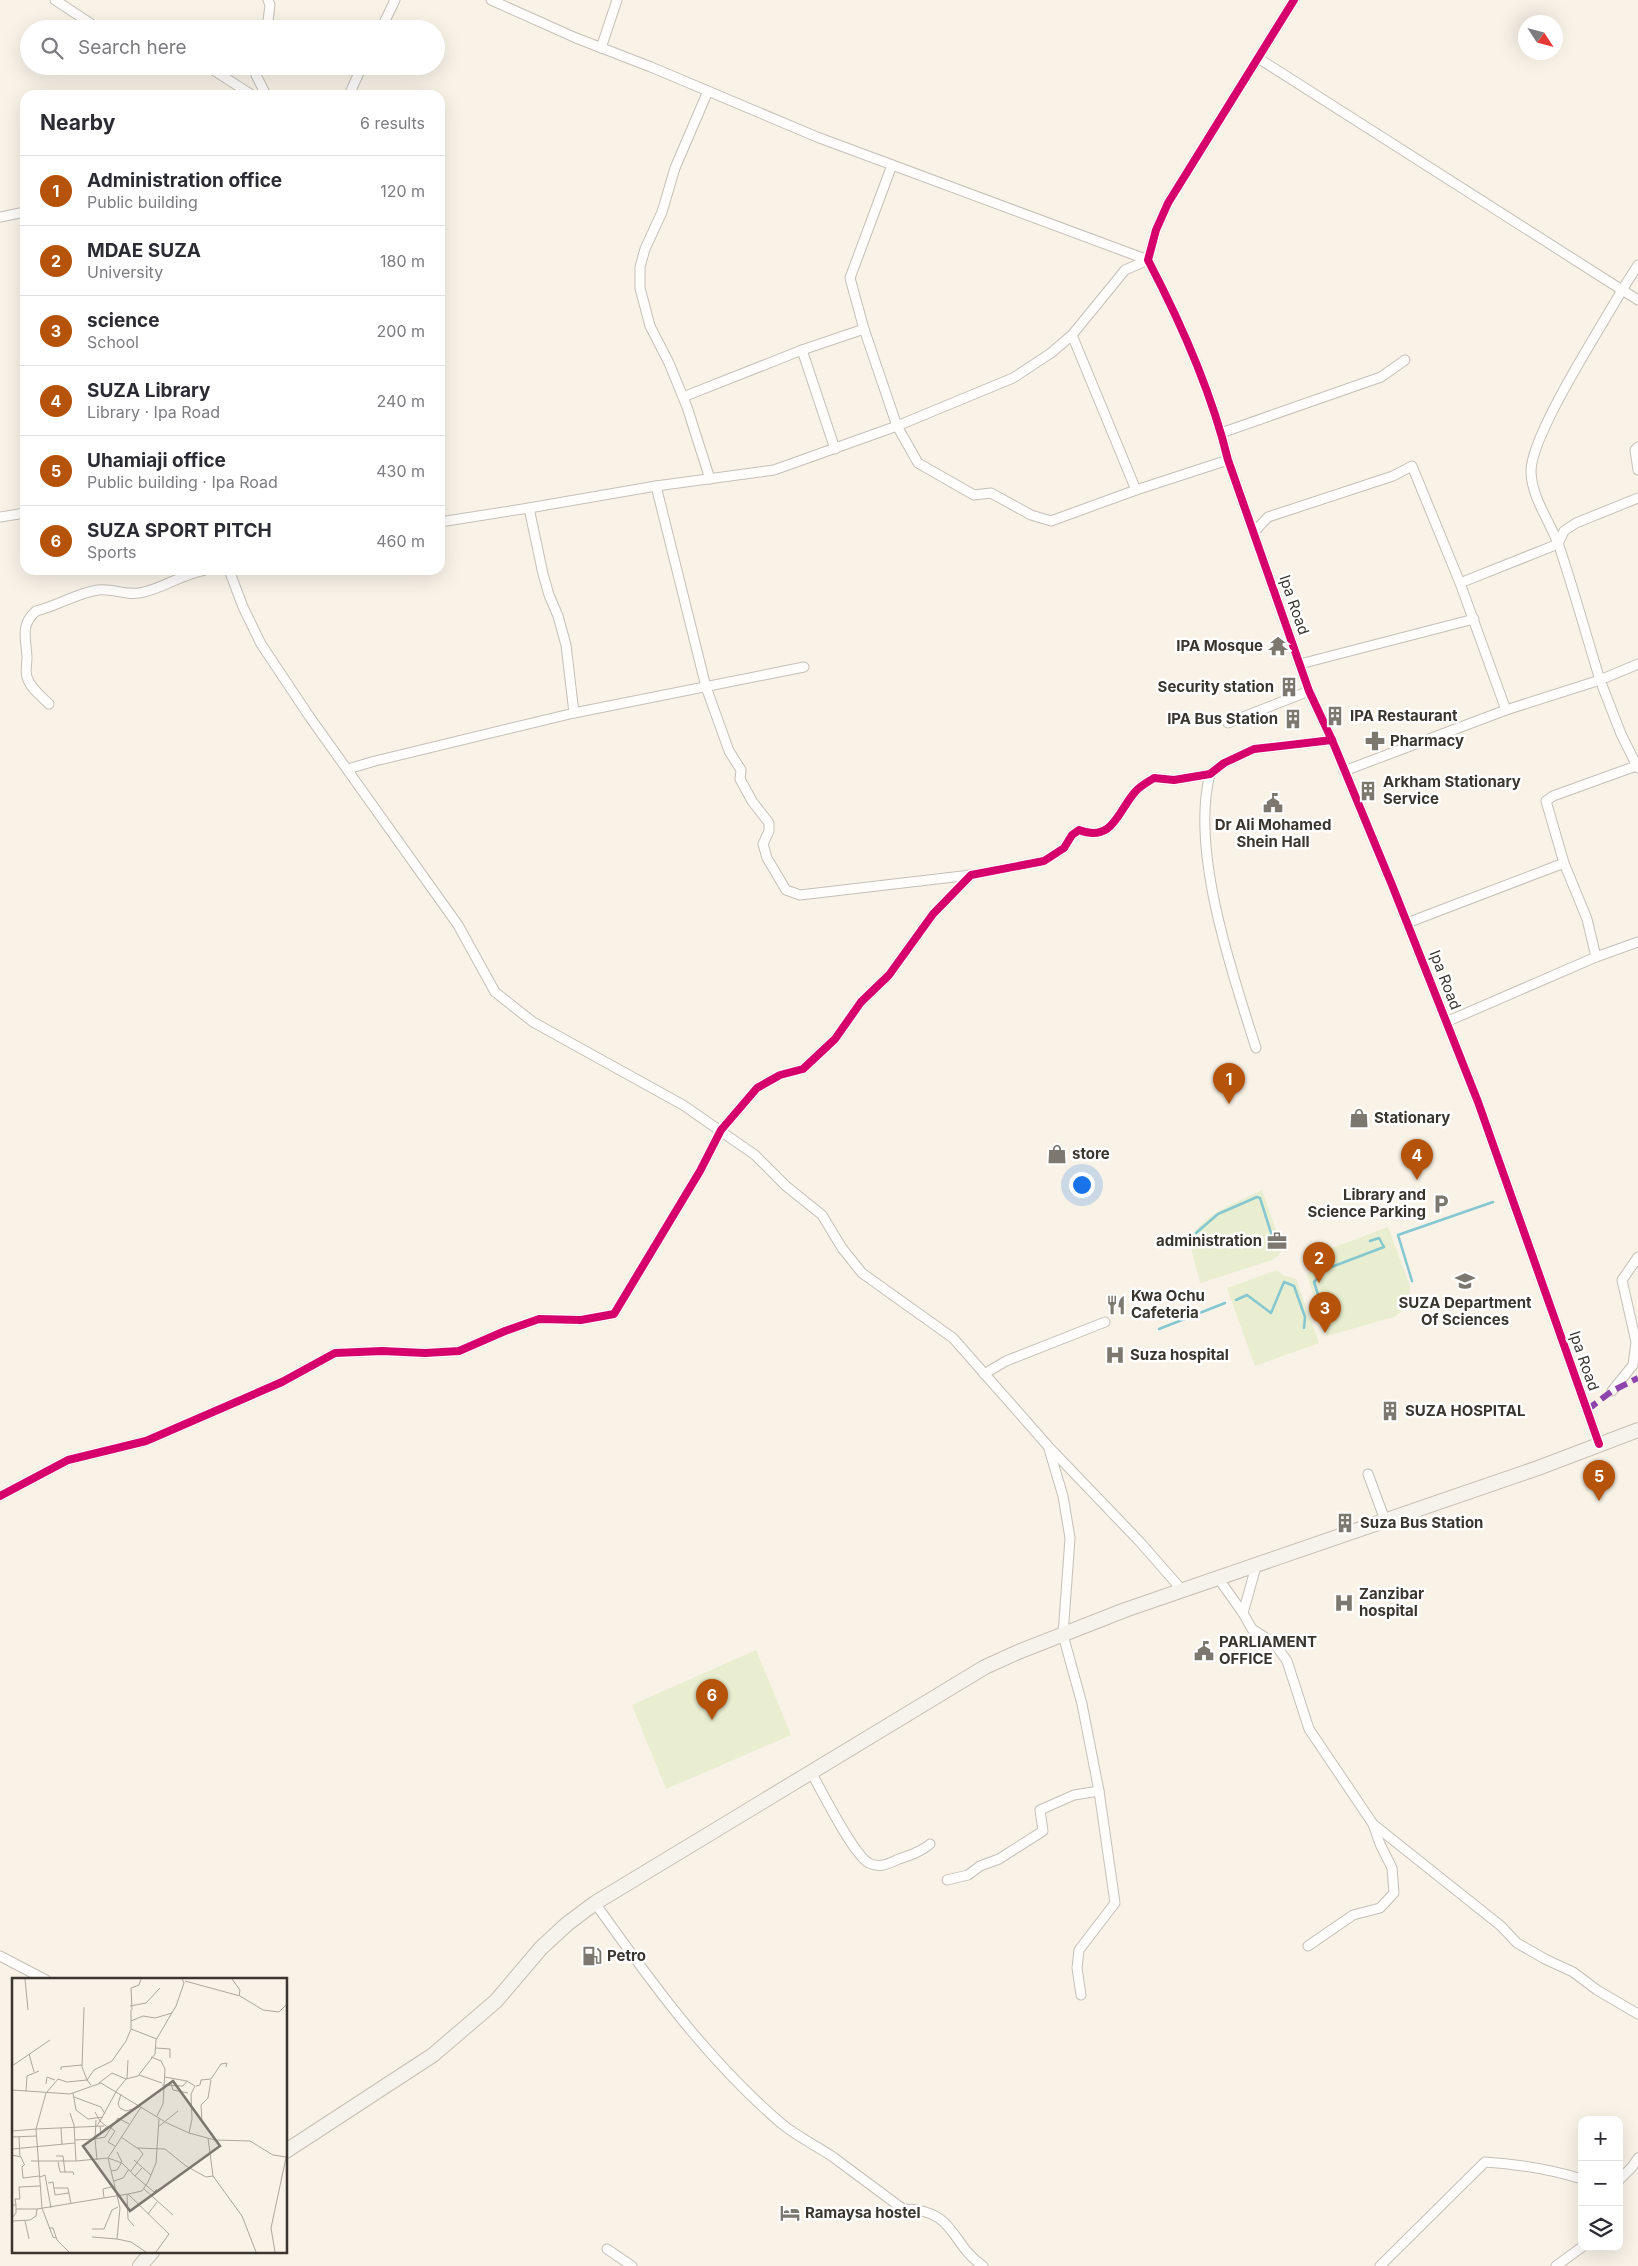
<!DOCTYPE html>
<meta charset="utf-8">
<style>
:root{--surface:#fff;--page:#f7f7f7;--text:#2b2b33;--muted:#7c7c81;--line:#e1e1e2;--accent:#b45309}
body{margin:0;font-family:Inter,sans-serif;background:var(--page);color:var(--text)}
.controls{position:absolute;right:15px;bottom:15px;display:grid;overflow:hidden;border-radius:10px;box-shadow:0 5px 20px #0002}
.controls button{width:45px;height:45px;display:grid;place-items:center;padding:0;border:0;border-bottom:1px solid var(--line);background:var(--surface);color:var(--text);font:25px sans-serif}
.compass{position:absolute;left:1518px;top:15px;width:45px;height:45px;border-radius:50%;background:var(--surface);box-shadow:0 5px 20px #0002;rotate:126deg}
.you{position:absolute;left:1081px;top:1184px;width:18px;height:18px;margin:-12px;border:4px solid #fff;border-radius:50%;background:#1a73e8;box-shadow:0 0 0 8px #1a73e833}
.badge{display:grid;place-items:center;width:32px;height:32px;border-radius:50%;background:var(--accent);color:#fff;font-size:16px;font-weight:700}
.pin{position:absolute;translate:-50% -41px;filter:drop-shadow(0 1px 2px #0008)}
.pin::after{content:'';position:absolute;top:26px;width:18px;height:15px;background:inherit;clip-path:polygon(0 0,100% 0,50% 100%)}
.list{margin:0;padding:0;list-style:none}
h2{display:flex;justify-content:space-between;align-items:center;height:65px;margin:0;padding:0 20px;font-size:21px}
h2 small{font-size:16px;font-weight:400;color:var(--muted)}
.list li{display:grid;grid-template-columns:32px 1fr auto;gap:15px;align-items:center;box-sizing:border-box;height:70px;padding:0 20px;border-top:1px solid var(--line)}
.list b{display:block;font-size:19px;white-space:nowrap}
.list p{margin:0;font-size:16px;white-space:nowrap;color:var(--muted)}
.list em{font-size:16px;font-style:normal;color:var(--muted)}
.icon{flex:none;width:28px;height:28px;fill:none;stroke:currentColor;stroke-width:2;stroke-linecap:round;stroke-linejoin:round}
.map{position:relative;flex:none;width:1638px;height:2266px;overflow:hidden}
.search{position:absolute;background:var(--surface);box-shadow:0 5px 20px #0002;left:20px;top:20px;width:425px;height:55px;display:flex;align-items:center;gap:12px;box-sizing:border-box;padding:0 18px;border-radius:28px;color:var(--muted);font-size:19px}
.panel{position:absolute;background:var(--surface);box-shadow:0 5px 20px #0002;left:20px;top:90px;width:425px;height:485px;border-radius:15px}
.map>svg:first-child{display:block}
</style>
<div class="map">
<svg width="1638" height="2266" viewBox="0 0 1638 2266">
<rect width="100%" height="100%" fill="#f8f2e7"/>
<g fill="#e8eecf">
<path d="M 1262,1190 L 1282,1247 L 1279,1255 L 1272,1260 L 1200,1283 C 1198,1271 1190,1254 1192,1241 C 1196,1216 1242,1200 1262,1190 Z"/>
<polygon points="1388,1227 1410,1286 1409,1303 1404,1310 1394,1317 1327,1336 1307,1275 1314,1267 1316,1254"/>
<polygon points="1277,1270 1283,1275 1296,1279 1319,1343 1255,1366 1227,1288"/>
<polygon points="756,1650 791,1735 666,1789 632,1705"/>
</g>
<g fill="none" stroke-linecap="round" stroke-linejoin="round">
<g stroke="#84c7d1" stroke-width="2.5">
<polyline points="1196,1233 1218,1214 1257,1197 1260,1198 1273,1239"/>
<polyline points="1412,1281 1398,1235 1493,1202"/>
<polyline points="1236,1300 1247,1295 1271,1313 1284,1282 1294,1286 1305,1317 1304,1328"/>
<polyline points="1328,1326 1314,1282 1319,1277 1321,1271 1384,1247 1379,1238 1370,1241"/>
<polyline points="1159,1329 1225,1303"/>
</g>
<defs>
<g id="minor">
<polyline points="55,0 99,29"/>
<polyline points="491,0 576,38 651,67 817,137 1148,260"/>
<path d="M 1294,0 L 1168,203 L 1156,230 L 1148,260 C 1181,323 1211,390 1228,460 L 1309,691 L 1332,740 L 1392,885 L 1478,1102 L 1599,1444"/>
<polyline points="267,29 270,5 268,0"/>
<polyline points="381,29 395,0"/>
<polyline points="601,48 617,0"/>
<polyline points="207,66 252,95"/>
<polyline points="259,66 256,75 266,95"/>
<polyline points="708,91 675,168 662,212 645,249 640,267 640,288 650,326 669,363 687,407 710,479"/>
<polyline points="349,95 362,66"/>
<polyline points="892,165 850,278 864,329 897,426 918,463 974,495 991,493 1031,515 1051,521 1136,490"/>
<polyline points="0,217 25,212"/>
<polyline points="1638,265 1622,290 1638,300"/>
<polyline points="1072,335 1136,490 1228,460"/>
<polyline points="802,350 835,449"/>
<polyline points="683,397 802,350 864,329"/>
<polyline points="1221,433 1381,377 1405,360"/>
<polyline points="1638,447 1635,450 1638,470"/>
<polyline points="656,486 706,687 729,751 741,770 740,779 752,801 769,823 769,831 763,844 767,858 786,890 800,895 971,875"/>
<polyline points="0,517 25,513"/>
<polyline points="440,522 529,508"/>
<path d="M 1254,532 L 1268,517 L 1393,476 L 1412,466 L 1460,583 L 1506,710 L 1600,680 C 1586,635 1574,590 1559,546 C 1550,521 1532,499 1531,472 C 1530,436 1602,326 1622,290 L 1258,58"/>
<polyline points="229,570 243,607 261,644 309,716 458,925 495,992 533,1022 683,1105 755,1155 786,1186 822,1215 842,1248 862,1273 953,1338 1048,1446 1140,1542 1182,1590"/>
<polyline points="1460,583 1558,544 1564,531 1576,523 1638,498"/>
<polyline points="1300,664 1474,619"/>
<polyline points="1638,664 1600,680 1621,734 1638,768"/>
<path d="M 49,704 C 41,696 30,688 27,677 C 25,671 27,663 27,657 C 26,638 20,625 36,611 C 57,606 77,593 98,590 C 114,588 128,597 144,592 C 165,587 183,574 205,570"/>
<polyline points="574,713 566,645 558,616 549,595 543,574 529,508 656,486 774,470 897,426 1013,378 1051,353 1072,335 1125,270 1148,260"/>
<polyline points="1228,723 1309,691"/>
<polyline points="348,769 375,761 574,713 804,667"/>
<polyline points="1344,771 1506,710"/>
<path d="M 1210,774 C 1190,850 1232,973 1256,1048"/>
<polyline points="1564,863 1587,919 1596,957"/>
<polyline points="1407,923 1564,863 1546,801 1553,796 1636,766"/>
<polyline points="1446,1022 1596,957 1638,942"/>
<polyline points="984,1374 1006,1361 1105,1322"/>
<polyline points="1612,1391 1633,1365 1636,1342 1622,1280 1638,1257"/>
<polyline points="1049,1449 1063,1496 1070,1538 1063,1635 1082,1704 1099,1791 1115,1903 1079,1950 1077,1968 1081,1995"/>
<polyline points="1368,1474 1385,1520"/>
<path d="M 0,1496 L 68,1460 L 146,1441 L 282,1382 L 335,1353 L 382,1351 L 425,1353 L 459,1351 L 505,1331 L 539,1319 L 581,1320 L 614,1314 L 700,1171 L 721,1130 L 757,1088 L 780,1075 L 803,1069 L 835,1039 L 861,1002 L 889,975 L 933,914 L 971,875 L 1044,861 L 1064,848 L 1072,835 L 1079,830 C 1113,843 1118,811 1135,792 C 1140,786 1148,782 1154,778 L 1174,780 L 1210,774 L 1224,763 L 1254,749 L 1332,740"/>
<polyline points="1257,1563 1243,1613 1252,1629 1274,1643 1287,1661 1309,1729 1373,1824 1501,1926 1517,1943 1545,1959 1573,1972 1597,1990 1638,2014"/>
<polyline points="1218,1578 1243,1613"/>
<path d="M 811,1772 C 821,1790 854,1856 869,1863 C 880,1869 889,1863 899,1859 C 910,1855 921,1852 930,1844"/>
<polyline points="947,1880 968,1875 980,1866 999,1859 1043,1831 1040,1810 1074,1795 1099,1791"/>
<path d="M 595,1903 C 651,1982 708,2061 782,2124 C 798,2137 817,2146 833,2157 C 856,2174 880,2192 903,2209 C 956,2209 950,2244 983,2266"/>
<polyline points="1308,1946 1353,1915 1380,1908 1394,1893 1392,1868 1380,1844 1373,1824"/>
<polyline points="0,1956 46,1980"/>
<polyline points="1619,2180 1632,2167 1638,2158"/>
<polyline points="607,2249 632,2266"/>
<path d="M 1380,2266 L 1485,2162 C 1519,2164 1549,2169 1582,2179"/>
<polyline points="1556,2266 1582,2247"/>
</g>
<g id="primary">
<polyline points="286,2151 433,2055 496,2001 541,1948 567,1924 595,1903 985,1667 1018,1652 1125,1610 1538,1468 1638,1430"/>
<polyline points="140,2266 152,2252"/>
</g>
</defs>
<use href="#minor" stroke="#c5c0b8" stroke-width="11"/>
<use href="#primary" stroke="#c7bfb2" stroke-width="16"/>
<use href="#minor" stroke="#fefdfb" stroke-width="9"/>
<use href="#primary" stroke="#f6f2ec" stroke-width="14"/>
<polyline stroke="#8e44ad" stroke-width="6" stroke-dasharray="12 6" stroke-linecap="butt" points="1587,1410 1612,1391 1638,1378"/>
<defs>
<g id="cycleway">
<path d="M 1294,0 L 1168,203 L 1156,230 L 1148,260 C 1181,323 1211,390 1228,460 L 1309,691 L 1332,740 L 1392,885 L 1478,1102 L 1599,1444"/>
<path d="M 0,1496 L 68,1460 L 146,1441 L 282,1382 L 335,1353 L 382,1351 L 425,1353 L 459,1351 L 505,1331 L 539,1319 L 581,1320 L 614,1314 L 700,1171 L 721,1130 L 757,1088 L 780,1075 L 803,1069 L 835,1039 L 861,1002 L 889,975 L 933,914 L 971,875 L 1044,861 L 1064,848 L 1072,835 L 1079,830 C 1113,843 1118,811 1135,792 C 1140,786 1148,782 1154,778 L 1174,780 L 1210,774 L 1224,763 L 1254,749 L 1332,740"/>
</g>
</defs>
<use href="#cycleway" stroke="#fff" stroke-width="11"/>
<use href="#cycleway" stroke="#d6006c" stroke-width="8"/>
</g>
<defs>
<symbol id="temple-bare" viewBox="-9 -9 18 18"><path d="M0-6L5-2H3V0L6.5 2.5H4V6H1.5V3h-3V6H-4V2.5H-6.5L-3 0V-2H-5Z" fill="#7c786f" stroke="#fff" stroke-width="2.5" paint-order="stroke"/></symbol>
<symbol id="building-bare" viewBox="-9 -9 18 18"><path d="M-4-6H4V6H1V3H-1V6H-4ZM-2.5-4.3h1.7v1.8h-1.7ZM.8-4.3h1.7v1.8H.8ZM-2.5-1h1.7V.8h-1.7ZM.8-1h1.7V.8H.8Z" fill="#7c786f" stroke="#fff" stroke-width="2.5" paint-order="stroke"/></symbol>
<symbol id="pharmacy-bare" viewBox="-9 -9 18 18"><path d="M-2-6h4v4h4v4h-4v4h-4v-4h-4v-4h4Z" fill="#7c786f" stroke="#fff" stroke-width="2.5" paint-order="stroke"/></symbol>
<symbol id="civic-bare" viewBox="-9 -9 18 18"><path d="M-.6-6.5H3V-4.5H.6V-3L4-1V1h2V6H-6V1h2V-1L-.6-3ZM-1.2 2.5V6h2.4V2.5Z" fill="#7c786f" stroke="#fff" stroke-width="2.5" paint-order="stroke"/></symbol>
<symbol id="shop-bare" viewBox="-9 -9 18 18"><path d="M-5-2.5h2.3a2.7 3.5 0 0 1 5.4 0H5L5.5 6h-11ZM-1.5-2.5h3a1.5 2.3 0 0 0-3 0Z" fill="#7c786f" stroke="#fff" stroke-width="2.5" paint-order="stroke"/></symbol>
<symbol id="parking-bare" viewBox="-9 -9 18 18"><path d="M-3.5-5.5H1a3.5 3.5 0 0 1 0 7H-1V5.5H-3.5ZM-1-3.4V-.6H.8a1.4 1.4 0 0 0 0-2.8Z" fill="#7c786f" stroke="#fff" stroke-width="2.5" paint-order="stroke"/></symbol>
<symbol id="office-bare" viewBox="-9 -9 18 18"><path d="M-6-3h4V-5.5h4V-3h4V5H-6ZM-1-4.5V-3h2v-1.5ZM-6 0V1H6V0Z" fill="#7c786f" stroke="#fff" stroke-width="2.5" paint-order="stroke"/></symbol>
<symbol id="university-bare" viewBox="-9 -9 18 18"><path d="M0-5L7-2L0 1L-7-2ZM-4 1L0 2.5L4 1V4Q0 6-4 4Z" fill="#7c786f" stroke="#fff" stroke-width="2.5" paint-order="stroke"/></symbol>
<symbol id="restaurant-bare" viewBox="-9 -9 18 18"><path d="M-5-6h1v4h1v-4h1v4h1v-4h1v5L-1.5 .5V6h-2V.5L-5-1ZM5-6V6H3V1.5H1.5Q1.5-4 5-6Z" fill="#7c786f" stroke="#fff" stroke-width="2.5" paint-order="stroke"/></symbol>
<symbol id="hospital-bare" viewBox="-9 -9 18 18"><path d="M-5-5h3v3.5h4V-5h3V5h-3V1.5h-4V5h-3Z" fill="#7c786f" stroke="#fff" stroke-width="2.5" paint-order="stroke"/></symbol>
<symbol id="fuel-bare" viewBox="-9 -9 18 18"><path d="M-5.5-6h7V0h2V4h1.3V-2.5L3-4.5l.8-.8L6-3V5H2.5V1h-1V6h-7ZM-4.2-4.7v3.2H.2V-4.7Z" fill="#7c786f" stroke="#fff" stroke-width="2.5" paint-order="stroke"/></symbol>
<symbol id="hotel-bare" viewBox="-9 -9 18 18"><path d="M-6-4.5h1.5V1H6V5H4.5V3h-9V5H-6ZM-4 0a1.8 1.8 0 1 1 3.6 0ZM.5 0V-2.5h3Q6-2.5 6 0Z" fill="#7c786f" stroke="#fff" stroke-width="2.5" paint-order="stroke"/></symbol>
</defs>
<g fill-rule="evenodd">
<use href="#temple-bare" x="1264" y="632" width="28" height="28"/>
<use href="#building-bare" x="1275" y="673" width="28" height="28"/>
<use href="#building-bare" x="1321" y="702" width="28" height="28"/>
<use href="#building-bare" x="1279" y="705" width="28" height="28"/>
<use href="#pharmacy-bare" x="1361" y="727" width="28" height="28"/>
<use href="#building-bare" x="1354" y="777" width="28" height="28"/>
<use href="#civic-bare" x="1259" y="789" width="28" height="28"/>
<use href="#shop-bare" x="1345" y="1104" width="28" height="28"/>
<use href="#shop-bare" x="1043" y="1140" width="28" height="28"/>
<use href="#parking-bare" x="1427" y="1190" width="28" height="28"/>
<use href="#office-bare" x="1263" y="1227" width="28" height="28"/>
<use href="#university-bare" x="1451" y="1267" width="28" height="28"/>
<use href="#restaurant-bare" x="1102" y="1291" width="28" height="28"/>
<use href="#hospital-bare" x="1101" y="1341" width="28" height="28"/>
<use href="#building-bare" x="1376" y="1397" width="28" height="28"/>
<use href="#building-bare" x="1331" y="1509" width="28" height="28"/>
<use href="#hospital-bare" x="1330" y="1589" width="28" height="28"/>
<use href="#civic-bare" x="1190" y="1637" width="28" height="28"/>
<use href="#fuel-bare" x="578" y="1942" width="28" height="28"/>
<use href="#hotel-bare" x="776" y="2199" width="28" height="28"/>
</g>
<g text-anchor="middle" stroke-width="5" stroke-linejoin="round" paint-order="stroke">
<g font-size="15" fill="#3a362f" stroke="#fff">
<text transform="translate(1294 605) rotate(71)" y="5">Ipa Road</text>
<text transform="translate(1445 980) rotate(69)" y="5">Ipa Road</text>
<text transform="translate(1584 1361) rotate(71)" y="5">Ipa Road</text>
</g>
<g font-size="15" font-weight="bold" fill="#3a362f" stroke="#fff" text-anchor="start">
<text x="1263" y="651" text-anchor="end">IPA Mosque</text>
<text x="1274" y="692" text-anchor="end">Security station</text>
<text x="1350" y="721">IPA Restaurant</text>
<text x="1278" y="724" text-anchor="end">IPA Bus Station</text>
<text x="1390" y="746">Pharmacy</text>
<text x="1383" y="787">Arkham Stationary<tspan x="1383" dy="17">Service</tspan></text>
<text x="1273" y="830" text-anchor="middle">Dr Ali Mohamed<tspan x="1273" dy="17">Shein Hall</tspan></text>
<text x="1374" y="1123">Stationary</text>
<text x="1072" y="1159">store</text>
<text x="1426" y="1200" text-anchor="end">Library and<tspan x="1426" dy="17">Science Parking</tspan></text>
<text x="1262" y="1246" text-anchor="end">administration</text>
<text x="1131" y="1301">Kwa Ochu<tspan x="1131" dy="17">Cafeteria</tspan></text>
<text x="1465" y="1308" text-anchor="middle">SUZA Department<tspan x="1465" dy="17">Of Sciences</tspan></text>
<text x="1130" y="1360">Suza hospital</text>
<text x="1405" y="1416">SUZA HOSPITAL</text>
<text x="1360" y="1528">Suza Bus Station</text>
<text x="1359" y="1599">Zanzibar<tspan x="1359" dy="17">hospital</tspan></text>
<text x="1219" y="1647">PARLIAMENT<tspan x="1219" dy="17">OFFICE</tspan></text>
<text x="607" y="1961">Petro</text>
<text x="805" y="2218">Ramaysa hostel</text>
</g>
</g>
<g transform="translate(12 1978)">
<rect width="275" height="275" fill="#f8f2e7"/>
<path fill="none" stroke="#aca79d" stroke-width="1" d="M 13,1 L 16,32M 220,1 L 228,12 L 227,18M 173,3 L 228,18 L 251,32 L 267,34 L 275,26M 118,28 L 134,25 L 148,10M 72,29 L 70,89 L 75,102 L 82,92 L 100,83 L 114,63 L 119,51 L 119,32M 120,32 L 119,10 L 127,7 L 129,1M 119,43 L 131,38 L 143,40 L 160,35M 119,51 L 145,61M 275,62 L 275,154M 144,70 L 158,71 L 158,80M 17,76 L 22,94M 139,79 L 149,83 L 153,91 L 151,126 L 145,138M 0,88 L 38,62M 49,92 L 49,89 L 70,87M 127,97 L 150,105M 153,99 L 175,103M 115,101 L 116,82M 87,105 L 100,95 L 114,101M 34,106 L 35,99 L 43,102M 159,106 L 161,112 L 176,115M 150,107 L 171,108 L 175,103 L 183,108 L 179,116 L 180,141 L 177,155M 184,108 L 188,107 L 189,102 L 199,101 L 209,86 L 215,85 L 214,89M 0,112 L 58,116 L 89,105 L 155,145 L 177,155 L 203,162 L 238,163 L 261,177 L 274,179M 14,113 L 15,98 L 27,93M 35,114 L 46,101 L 55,104 L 75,102 L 79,107M 61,115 L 64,132 L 76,141 L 91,139M 109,116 L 106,126 L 108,130 L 114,133 L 127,129M 62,119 L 89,129 L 93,136M 83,134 L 88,143 L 85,148M 190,144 L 189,127 L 196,120 L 199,102M 88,148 L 89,155 L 95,148 L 99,150 L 106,140 L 117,146M 94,148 L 88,143 L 105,112 L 114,101 L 126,98 L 143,76 L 144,62 L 164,28 L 172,5 L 170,1M 146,149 L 166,133M 49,150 L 50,166M 0,153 L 24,151 L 34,115M 0,159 L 24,158M 7,159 L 8,179M 109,159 L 125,170 L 153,171 L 174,188 L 194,199 L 201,198M 196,160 L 201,198 L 230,238 L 244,274M 63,162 L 83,161 L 84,142M 0,171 L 63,165M 0,177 L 9,179 L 12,186M 44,178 L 51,178 L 53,194 L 61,194 L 62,197M 85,182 L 83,161 L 93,159 L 99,150 L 103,153 L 96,164 L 103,168M 122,182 L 139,197M 19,183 L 64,183 L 62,147 L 58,135M 64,183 L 96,180 L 129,129M 46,184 L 48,194 L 53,194M 13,186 L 10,189 L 11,200 L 27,198M 130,190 L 123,198 L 110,185 L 96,180 L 108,230 L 105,261 L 119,264 L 134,274M 99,193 L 105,192 L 110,184 L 105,174M 119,193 L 131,176 L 126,170M 123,198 L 142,214 L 145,211M 28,199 L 33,197 L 39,230M 102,203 L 111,200 L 117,191M 36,205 L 41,204 L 43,217 L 57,215M 42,210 L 56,210 L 59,226M 132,211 L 161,237M 115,216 L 116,241 L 122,248M 92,220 L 91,211 L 103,208M 0,227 L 4,227 L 4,235 L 0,240M 4,227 L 3,221 L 8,221 L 7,209 L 28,208M 4,231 L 25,231M 136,236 L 145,224M 0,243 L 18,242 L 24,238 L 25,231 L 116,216M 13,243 L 17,261M 37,250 L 41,250 L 45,262 L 57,274M 80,251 L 92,251 L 100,232 L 106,229M 80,259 L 105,261M 44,260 L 41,259 L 30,230 L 24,151 L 92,148M 144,274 L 157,256 L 116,216 L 130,213 L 136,204 L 144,185 L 147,141M 263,274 L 259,250 L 275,175"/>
<path fill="#7c786f" fill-opacity="0.15" stroke="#7c786f" stroke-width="2.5" d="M 161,103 L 208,168 L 118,233 L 71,168 Z"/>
<rect width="275" height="275" fill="none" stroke="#3a362f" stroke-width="2.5"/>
</g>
</svg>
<div class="controls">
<button>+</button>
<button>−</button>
<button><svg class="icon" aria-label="layers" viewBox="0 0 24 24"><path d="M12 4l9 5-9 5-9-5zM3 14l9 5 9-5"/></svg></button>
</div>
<svg class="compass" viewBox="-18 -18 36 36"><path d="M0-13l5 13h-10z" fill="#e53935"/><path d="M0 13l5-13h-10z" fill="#7c7c81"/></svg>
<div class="you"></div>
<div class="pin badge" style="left:1229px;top:1104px">1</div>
<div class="pin badge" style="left:1319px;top:1283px">2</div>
<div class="pin badge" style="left:1325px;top:1333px">3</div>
<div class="pin badge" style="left:1417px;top:1180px">4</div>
<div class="pin badge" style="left:1599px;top:1501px">5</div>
<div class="pin badge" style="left:712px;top:1720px">6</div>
<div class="search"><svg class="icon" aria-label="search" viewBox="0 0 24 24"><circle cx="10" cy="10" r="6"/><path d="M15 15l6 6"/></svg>Search here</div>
<section class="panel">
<h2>Nearby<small>6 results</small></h2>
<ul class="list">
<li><span class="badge">1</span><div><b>Administration office</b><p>Public building</p></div><em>120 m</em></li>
<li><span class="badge">2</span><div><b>MDAE SUZA</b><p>University</p></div><em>180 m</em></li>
<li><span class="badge">3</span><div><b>science</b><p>School</p></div><em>200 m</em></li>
<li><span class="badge">4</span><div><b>SUZA Library</b><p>Library · Ipa Road</p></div><em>240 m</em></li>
<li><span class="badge">5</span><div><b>Uhamiaji office</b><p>Public building · Ipa Road</p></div><em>430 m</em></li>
<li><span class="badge">6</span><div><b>SUZA SPORT PITCH</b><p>Sports</p></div><em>460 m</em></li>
</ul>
</section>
</div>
